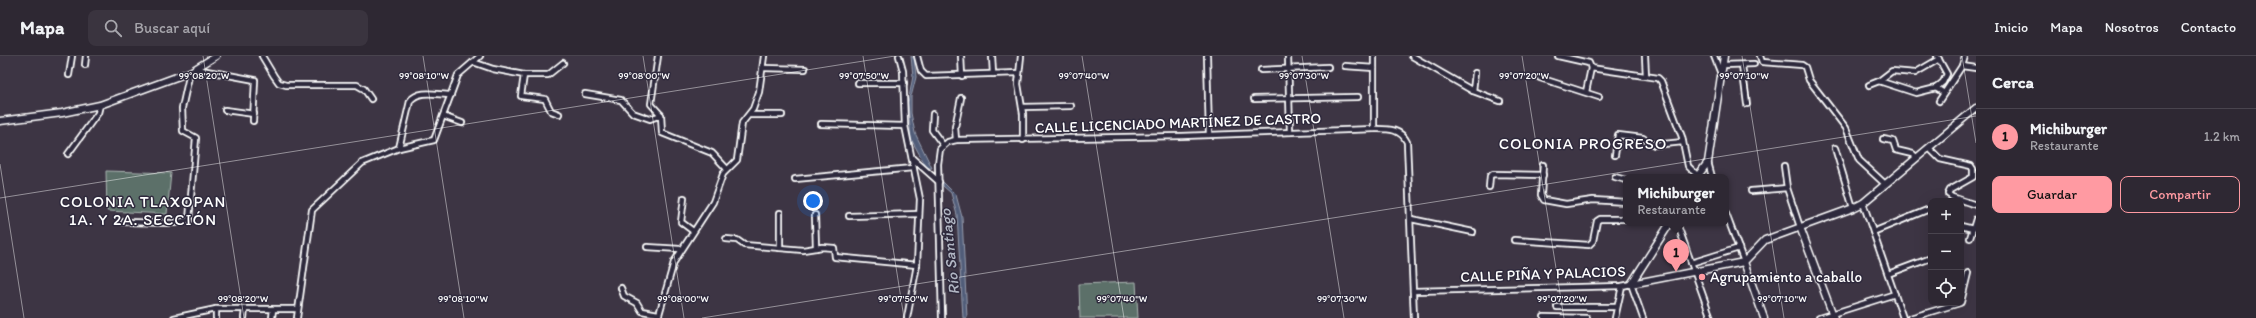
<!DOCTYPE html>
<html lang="es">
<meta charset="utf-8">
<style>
:root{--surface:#2e2833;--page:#3a343f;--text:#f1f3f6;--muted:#a7a6ac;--line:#49444e;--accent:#ff9aa2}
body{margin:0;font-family:Itim,sans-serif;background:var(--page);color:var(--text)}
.controls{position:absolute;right:12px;bottom:12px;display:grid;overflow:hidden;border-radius:8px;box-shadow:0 4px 16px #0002}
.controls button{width:36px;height:36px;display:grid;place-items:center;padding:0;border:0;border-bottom:1px solid var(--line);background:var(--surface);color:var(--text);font:20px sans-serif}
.you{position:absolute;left:813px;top:145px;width:14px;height:14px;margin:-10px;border:3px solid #fff;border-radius:50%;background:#1a73e8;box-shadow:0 0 0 6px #1a73e833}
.badge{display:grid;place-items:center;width:26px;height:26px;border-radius:50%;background:var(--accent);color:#111;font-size:13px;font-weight:700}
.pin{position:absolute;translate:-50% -33px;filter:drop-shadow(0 1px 2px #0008)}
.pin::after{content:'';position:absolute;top:21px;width:14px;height:12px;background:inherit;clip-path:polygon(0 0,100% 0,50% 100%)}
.popup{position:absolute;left:1623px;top:118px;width:106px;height:52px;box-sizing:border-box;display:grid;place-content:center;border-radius:8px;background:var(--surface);filter:drop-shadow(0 1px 3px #0005);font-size:13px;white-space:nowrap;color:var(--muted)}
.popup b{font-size:15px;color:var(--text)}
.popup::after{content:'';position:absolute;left:50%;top:100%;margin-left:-8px;border:8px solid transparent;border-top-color:var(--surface)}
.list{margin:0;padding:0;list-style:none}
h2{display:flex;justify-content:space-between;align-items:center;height:52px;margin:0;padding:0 16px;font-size:17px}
h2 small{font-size:13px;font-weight:400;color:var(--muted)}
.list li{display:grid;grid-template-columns:26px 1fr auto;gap:12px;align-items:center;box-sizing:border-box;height:56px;padding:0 16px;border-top:1px solid var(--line)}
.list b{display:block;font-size:15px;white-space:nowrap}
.list p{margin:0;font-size:13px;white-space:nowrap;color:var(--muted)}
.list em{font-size:13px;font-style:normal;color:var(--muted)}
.actions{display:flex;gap:8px;padding:12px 16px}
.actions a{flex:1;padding:9px 0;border:1px solid var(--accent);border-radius:8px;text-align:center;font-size:14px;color:var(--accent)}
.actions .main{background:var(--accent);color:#111}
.icon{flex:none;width:22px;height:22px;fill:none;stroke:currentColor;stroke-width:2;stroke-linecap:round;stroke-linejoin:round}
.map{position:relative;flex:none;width:1976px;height:262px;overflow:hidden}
header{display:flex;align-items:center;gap:24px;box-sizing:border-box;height:56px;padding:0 20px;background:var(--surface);border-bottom:1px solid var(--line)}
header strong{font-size:19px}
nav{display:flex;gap:22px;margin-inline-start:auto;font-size:14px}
.search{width:280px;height:36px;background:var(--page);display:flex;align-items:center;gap:10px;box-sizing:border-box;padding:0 14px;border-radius:8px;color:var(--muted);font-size:15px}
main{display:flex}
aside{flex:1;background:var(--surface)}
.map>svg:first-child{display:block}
</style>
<header>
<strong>Mapa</strong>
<div class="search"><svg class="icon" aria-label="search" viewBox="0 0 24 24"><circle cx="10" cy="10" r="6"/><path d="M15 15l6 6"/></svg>Buscar aquí</div>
<nav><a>Inicio</a><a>Mapa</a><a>Nosotros</a><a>Contacto</a></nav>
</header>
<main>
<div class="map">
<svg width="1976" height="262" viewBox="0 0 1976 262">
<rect width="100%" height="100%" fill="#3d3544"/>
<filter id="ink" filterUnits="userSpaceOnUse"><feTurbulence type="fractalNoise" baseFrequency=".025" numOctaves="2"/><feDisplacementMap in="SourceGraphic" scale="8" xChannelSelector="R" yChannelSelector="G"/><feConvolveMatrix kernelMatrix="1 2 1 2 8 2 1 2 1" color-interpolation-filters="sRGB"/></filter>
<g filter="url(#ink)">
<g fill="#5b7069" stroke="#adb8b4">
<polygon points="106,115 171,117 167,158 107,155"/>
<polygon points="1136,226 1138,262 1080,262 1079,228"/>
</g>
<g fill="#515d79" stroke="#979eaf">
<polygon points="911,0 914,2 916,21 911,41 911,57 915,77 932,112 927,112 911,83 908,47 913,20"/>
<polygon points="943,126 956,139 962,161 967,262 963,262 957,159 951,137 943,130"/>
</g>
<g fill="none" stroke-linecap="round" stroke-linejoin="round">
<defs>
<g id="street">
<polyline points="262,0 274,20 279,27 286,29 357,29 364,33 371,43"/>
<polyline points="658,0 651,48 661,59"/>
<polyline points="899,0 903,15 905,70 920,143 917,209 907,262"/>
<polyline points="917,0 921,15 926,20 1019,17"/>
<polyline points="961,0 962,20"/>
<polyline points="992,0 993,18"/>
<polyline points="1021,0 1018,28 1023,58 1023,84"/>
<polyline points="1207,0 1209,79"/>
<polyline points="1288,0 1290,76"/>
<polyline points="1374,0 1374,73"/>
<polyline points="1412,0 1473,35 1500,45"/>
<polyline points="1558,0 1589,7 1591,12 1658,22 1661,25 1682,81 1688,110 1698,120"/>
<polyline points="1645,0 1646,20"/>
<polyline points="1714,0 1721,18"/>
<polyline points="1760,0 1762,6 1802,9 1805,11 1809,24 1846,72 1859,104 1885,128"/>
<polyline points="473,6 493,13 524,19 521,40 545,43 551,55 559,58"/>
<polyline points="85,9 86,0"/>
<polyline points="1724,9 1754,8"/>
<polyline points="1742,9 1747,48"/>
<polyline points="1345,10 1374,12"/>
<polyline points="1962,10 1976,12"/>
<polyline points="763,12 805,13"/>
<polyline points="196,13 255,24 253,65"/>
<polyline points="1261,14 1328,11"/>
<polyline points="69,19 72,0"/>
<polyline points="524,19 548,19 563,7"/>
<polyline points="1540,22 1599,41"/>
<polyline points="1879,25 1892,15 1915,17 1939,3"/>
<polyline points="858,27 904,27"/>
<polyline points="1869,29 1879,25 1916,37 1936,32 1944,37"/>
<polyline points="1936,32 1943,26 1947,18 1937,0"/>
<polyline points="1473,35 1475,17"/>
<polyline points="1586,36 1591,12"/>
<polyline points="585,38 621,44 633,57 650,63 661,59 662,77 712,97 727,113"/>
<polyline points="1254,43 1358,41"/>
<polyline points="1939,45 1962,10 1965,0"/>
<polyline points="1022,51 1071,50"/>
<polyline points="225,54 254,58"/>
<polyline points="933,58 932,74 943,89"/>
<polyline points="750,59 782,59"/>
<polyline points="443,60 462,67"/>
<polyline points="821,68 905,70"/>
<polyline points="1883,83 1893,85 1896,94 1913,98 1916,101"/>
<polyline points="956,84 955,71 961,42"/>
<path d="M 399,92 L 410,45 C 419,33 437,39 451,39"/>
<polyline points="1835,92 1853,152"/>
<polyline points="1929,92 1940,103 1971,110 1973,113 1973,121 1950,134 1948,138 1952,141 1976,149"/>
<polyline points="68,98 98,57 100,49"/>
<polyline points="1615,99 1618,79 1643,82 1654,89 1683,86"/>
<polyline points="912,102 939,126"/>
<polyline points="1708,106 1712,121"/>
<polyline points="1543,109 1541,139 1544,144 1566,148 1593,144 1626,146"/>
<polyline points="1784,110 1787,132 1800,171"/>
<polyline points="1615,121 1626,124"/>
<polyline points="795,123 913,112"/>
<polyline points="1489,131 1490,120 1493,118 1543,119"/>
<polyline points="1751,135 1787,132"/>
<polyline points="684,142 681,166 693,175"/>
<polyline points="1863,147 1903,262"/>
<polyline points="1726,158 1744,206"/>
<polyline points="815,159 816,192"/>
<polyline points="849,160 919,158"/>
<polyline points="1411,163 1473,176"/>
<polyline points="124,166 174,167 189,164 196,82 183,75 182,52 190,16"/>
<polyline points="1677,167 1711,262"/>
<polyline points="1961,170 1973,173"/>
<polyline points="1873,176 1927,154"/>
<polyline points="1970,182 1976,163"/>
<polyline points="726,183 737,184 744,189 803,194 822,191 834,192 835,201 917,209"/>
<polyline points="1514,184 1589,189 1593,185 1597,165 1600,163 1626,163"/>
<polyline points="647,191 680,193"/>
<polyline points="780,192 780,157"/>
<polyline points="1691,207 1739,192"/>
<polyline points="1888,218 1931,202"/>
<polyline points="621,232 624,240 637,247 642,255 658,258"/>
<polyline points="1413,235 1622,230 1631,228 1643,262"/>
<polyline points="1961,246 1968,217"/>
<polyline points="1557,251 1616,251"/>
<polyline points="1544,261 1587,262"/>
<polyline points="174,262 216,253 298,253"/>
<polyline points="216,262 216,253"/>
<polyline points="244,262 245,253"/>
<polyline points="272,262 273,253"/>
<polyline points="297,262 312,154 362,107 399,92 434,84 458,19 480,0"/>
<polyline points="658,262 674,206 713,146 723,118 737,104 742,67 753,53 759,36 764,0"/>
<path d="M 942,262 L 938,108 L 940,93 L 948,86 L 956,84 L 1182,80 L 1374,73 C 1388,73 1400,72 1407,86 L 1414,262"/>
<polyline points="1615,262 1622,230"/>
<polyline points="1819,262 1895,238"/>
<polyline points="1910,262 1960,247"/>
</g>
<g id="secondary">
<polyline points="0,65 62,57 100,49 190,16 216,0"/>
<polyline points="1697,121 1708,106 1724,0"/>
<polyline points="1800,171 1834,262"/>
<polyline points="1744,206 1765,184 1853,152 1863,147 1976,52"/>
<polyline points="1744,206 1764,262"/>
<polyline points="1631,228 1744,206"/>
<polyline points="1631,228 1670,167"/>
</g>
</defs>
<use href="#street" stroke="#fff" stroke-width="8"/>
<use href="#secondary" stroke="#fff" stroke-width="9"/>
<use href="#street" stroke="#2f2a3d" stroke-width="4.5"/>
<use href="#secondary" stroke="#2f2a3d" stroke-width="6"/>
</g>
</g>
<path fill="none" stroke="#fff" stroke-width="1" stroke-opacity="0.45" d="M 203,0 L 244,262M 423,0 L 464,262M 643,0 L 684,262M 863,0 L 904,262M 1082,0 L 1124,262M 1302,0 L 1344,262M 1522,0 L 1564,262M 1742,0 L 1784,262M 1962,0 L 1976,87M 0,108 L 24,262M 0,142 L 895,0M 702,262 L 1976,60"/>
<circle fill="#ff9aa2" stroke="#2f2a3d" stroke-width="1.5" cx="1702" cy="221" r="4"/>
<g text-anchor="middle" stroke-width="3" stroke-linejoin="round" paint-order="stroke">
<g font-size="15" fill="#fff" stroke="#2f2a3d">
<text transform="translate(1178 67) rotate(-2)" y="5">CALLE LICENCIADO MARTÍNEZ DE CASTRO</text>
<text transform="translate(1543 218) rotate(-2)" y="5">CALLE PIÑA Y PALACIOS</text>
</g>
<g font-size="15" fill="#fff" stroke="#2f2a3d" text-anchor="start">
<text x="1710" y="226">Agrupamiento a caballo</text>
</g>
<g font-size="16" letter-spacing="1" fill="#fff" stroke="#2f2a3d">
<text x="1583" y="93">COLONIA PROGRESO</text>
<text x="143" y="151">COLONIA TLAXOPAN<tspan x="143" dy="18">1A. Y 2A. SECCIÓN</tspan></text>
</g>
<g font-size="16" font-style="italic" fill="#b1b6c3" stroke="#2f2a3d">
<text transform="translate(949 196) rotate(-96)" y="6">Río Santiago</text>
</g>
</g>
<g font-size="10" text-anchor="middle" fill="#fff" stroke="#2f2a3d" stroke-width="3" stroke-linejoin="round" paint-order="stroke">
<text x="204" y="23">99°08'20"W</text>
<text x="424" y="23">99°08'10"W</text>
<text x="644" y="23">99°08'00"W</text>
<text x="864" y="23">99°07'50"W</text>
<text x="1084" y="23">99°07'40"W</text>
<text x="1304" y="23">99°07'30"W</text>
<text x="1524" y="23">99°07'20"W</text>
<text x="1744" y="23">99°07'10"W</text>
<text x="243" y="246">99°08'20"W</text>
<text x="463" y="246">99°08'10"W</text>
<text x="683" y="246">99°08'00"W</text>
<text x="903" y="246">99°07'50"W</text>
<text x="1122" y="246">99°07'40"W</text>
<text x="1342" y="246">99°07'30"W</text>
<text x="1562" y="246">99°07'20"W</text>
<text x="1782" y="246">99°07'10"W</text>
</g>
</svg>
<div class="controls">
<button>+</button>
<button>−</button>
<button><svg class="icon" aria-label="locate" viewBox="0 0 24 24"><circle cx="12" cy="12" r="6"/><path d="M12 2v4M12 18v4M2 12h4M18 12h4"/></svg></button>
</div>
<div class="you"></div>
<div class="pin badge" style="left:1676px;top:216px">1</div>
<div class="popup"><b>Michiburger</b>Restaurante</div>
</div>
<aside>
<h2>Cerca<small></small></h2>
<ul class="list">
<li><span class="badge">1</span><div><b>Michiburger</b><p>Restaurante</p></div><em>1.2 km</em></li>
</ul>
<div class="actions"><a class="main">Guardar</a><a>Compartir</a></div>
</aside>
</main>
